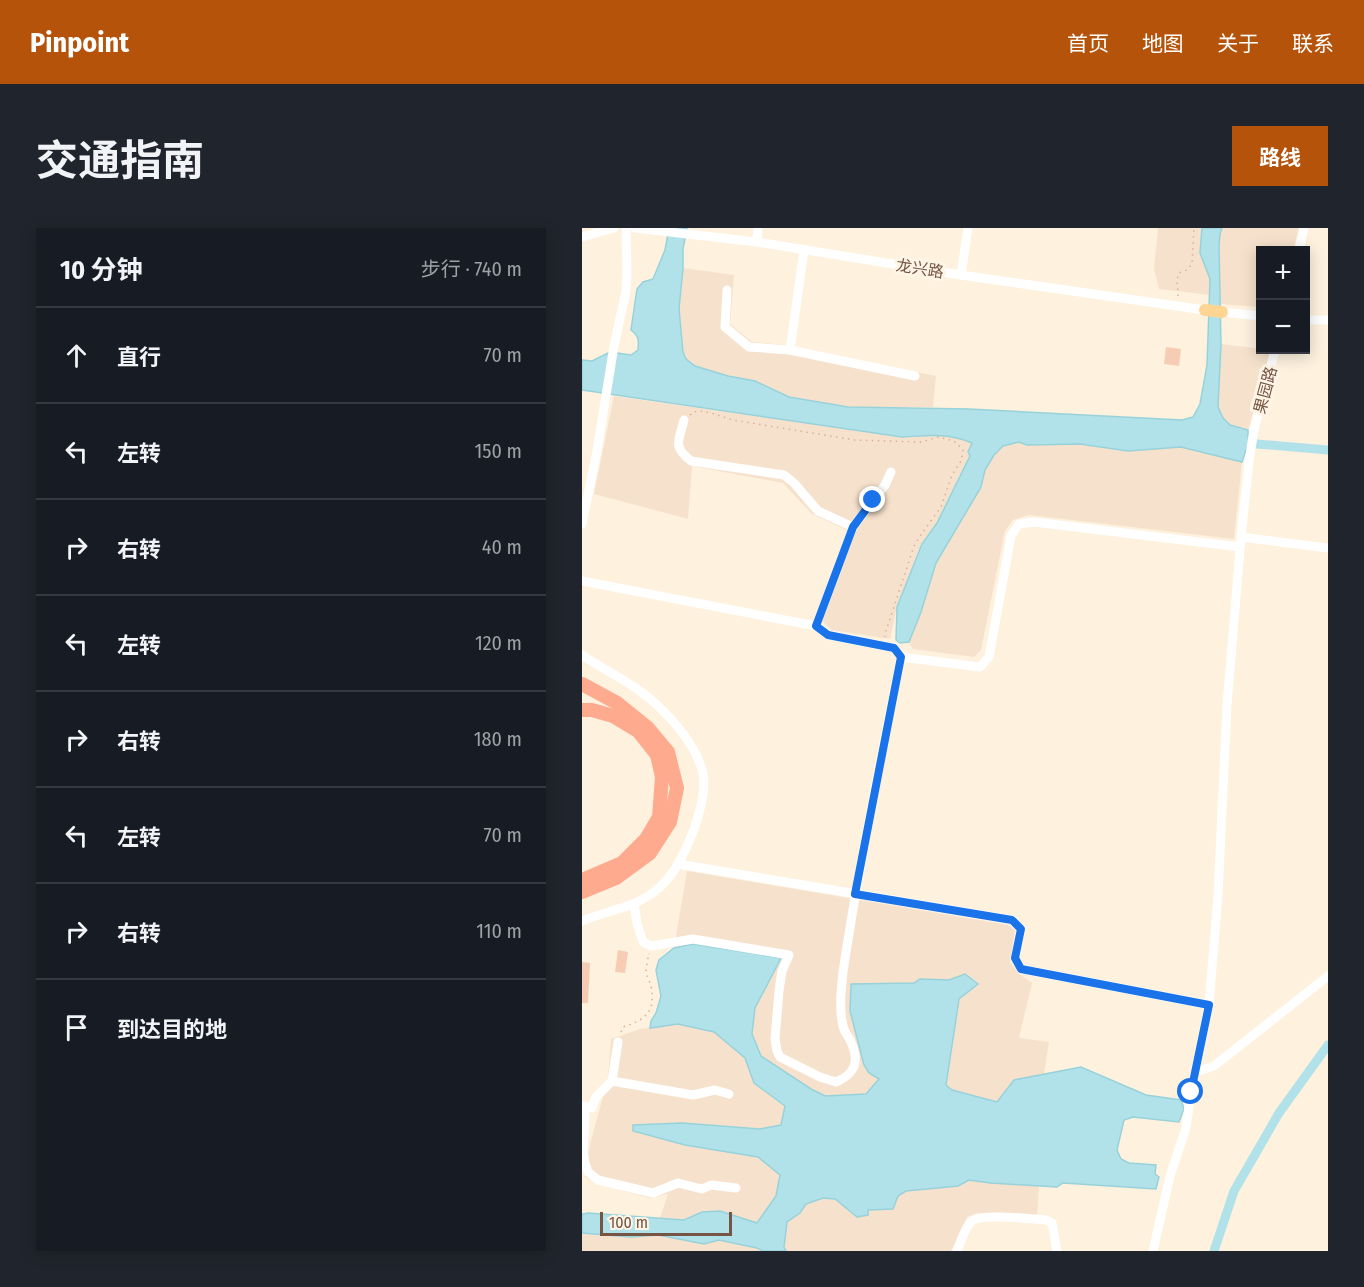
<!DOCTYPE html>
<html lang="zh">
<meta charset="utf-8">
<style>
:root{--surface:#171b24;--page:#20242c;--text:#f1f3f6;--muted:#9ea1a6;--line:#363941;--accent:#b45309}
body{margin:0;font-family:"Fira Sans Condensed","Noto Sans SC",sans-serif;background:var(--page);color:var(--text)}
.controls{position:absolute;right:18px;top:18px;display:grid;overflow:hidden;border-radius:0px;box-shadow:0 3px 15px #0003}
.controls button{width:54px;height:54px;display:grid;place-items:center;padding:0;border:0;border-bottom:2px solid var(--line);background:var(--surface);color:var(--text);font:30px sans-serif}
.scale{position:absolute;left:18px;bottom:15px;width:132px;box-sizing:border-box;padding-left:6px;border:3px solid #765544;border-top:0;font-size:16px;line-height:21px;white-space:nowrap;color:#765544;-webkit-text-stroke:4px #fff5e6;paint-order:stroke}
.stop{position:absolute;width:18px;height:18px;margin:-14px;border:4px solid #1a73e8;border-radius:50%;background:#fff}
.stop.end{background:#1a73e8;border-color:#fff;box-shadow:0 2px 6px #0008}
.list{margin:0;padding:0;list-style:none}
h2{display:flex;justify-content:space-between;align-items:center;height:78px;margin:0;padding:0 24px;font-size:26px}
h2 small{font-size:20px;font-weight:400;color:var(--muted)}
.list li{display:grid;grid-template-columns:39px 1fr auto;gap:18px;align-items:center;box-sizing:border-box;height:96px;padding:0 24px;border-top:2px solid var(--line)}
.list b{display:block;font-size:22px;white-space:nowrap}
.list em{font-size:20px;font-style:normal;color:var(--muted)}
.icon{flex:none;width:33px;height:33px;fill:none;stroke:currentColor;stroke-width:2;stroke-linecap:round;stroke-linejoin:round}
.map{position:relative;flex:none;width:746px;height:1023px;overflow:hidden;border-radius:0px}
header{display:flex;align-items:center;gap:36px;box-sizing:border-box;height:84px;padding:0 30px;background:var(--accent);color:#fff}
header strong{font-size:28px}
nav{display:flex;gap:33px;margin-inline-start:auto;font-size:21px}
.intro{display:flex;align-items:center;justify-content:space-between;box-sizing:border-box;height:144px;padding:0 36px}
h1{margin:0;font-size:42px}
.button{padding:15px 27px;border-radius:0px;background:var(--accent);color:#fff;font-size:21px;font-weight:700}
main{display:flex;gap:36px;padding:0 36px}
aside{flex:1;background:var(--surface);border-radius:0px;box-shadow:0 3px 15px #0003}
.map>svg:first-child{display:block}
</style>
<header>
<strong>Pinpoint</strong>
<nav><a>首页</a><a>地图</a><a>关于</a><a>联系</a></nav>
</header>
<div class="intro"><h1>交通指南</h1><a class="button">路线</a></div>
<main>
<aside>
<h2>10 分钟<small>步行 · 740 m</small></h2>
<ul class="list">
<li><svg class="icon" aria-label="ahead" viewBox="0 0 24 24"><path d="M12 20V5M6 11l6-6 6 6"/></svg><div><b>直行</b></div><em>70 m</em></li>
<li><svg class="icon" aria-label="left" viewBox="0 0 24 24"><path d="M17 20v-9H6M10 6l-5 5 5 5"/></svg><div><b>左转</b></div><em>150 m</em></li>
<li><svg class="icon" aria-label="right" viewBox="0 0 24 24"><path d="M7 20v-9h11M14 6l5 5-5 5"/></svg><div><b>右转</b></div><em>40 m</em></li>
<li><svg class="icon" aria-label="left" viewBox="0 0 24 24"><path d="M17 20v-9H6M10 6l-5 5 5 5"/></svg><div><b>左转</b></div><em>120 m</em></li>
<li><svg class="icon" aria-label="right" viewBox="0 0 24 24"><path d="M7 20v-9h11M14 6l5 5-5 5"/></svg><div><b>右转</b></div><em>180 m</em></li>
<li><svg class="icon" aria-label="left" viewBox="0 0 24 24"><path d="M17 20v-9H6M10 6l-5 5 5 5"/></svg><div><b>左转</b></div><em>70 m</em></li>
<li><svg class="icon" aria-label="right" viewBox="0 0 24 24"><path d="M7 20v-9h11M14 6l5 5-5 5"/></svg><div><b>右转</b></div><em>110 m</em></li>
<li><svg class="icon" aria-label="arrive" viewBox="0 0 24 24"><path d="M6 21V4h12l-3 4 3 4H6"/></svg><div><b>到达目的地</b></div></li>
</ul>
</aside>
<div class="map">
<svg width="746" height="1023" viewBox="0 0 746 1023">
<rect width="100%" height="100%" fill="#fef1de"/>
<g fill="#f6e2cc">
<polygon points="576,0 620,0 618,25 628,51 628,67 577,61 572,41"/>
<polygon points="640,0 717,0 711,22 678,22 678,79 638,76 637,17 638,6"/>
<polygon points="101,40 152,47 148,96 170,114 204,117 354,148 351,179 266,179 207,169 173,153 146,148 113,138 104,131 101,124 97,81"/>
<polygon points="639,116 689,122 666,202 648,197 641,190 636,179"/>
<polygon points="32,168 320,209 353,207 379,210 390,215 386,224 388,228 355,295 340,316 315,379 308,411 250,402 234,388 265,302 230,286 201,255 110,238 106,291 12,266"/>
<polygon points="437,214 445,217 498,216 578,220 599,219 660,234 652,311 447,287 431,292 423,303 399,422 392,429 331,421 327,414 339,384 354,335 399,259 403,242 412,227 421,218"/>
<polygon points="105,643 426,697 433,702 428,734 436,745 450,755 437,810 467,814 462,846 432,852 415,874 370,862 364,857 377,771 367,752 339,751 332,755 269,756 268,783 282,837 287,845 298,851 285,866 243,868 229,861 179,828 170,806 173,780 198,731 111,716 92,720"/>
<polygon points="96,796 132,804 163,830 172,855 203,879 199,898 178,901 100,895 52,903 103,917 176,929 199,947 194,968 175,995 138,983 120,984 102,992 78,990 86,966 68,970 15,956 3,949 8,916 26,850 29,811 58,801"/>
<polygon points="387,952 408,955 457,958 455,988 395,985 385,989 369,1023 204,1023 202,1019 205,994 218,985 224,976 241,969 253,971 275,989 286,982 316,968 324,963 376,958"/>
<polygon points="0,1005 49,1009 76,1007 122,1016 137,1012 175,1020 181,1023 0,1023"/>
</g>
<g fill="#b2e2e9" stroke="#97d2db" stroke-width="1.5">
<path d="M 87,0 L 105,0 L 101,21 L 101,40 L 97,81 L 101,124 L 104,131 L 113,138 L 146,148 L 173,153 L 207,169 L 266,179 L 387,181 L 600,192 L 611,189 L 618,176 L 625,137 L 628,51 L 618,25 L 620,0 L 640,0 L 638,6 L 637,18 L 639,116 L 636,179 L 641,190 L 648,197 L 666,202 L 666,216 L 660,234 L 599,219 L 546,223 L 498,216 L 445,217 L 437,214 L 421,218 L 412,227 L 403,242 L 399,259 L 354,335 L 339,384 L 327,414 L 318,415 L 314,412 L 315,379 L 340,316 L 355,295 L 388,228 L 386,224 L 390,215 C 367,205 344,207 320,209 L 0,162 L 0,132 L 10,133 L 28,124 L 49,127 L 56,122 C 57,113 57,108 49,102 L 55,61 L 61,54 L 71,51 L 83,22 Z"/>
<polygon points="111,716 199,730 173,780 170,806 179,828 229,861 243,868 284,866 297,851 287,845 282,837 268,783 269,756 332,755 338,751 367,752 383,746 396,756 377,771 364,857 370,862 415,874 432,852 499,839 564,867 599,872 602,881 597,894 551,889 542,892 535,922 539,931 547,935 574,937 573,946 577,949 574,961 481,955 475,959 408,955 387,952 376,958 324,963 316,968 311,981 286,982 286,987 275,989 253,971 241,970 224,976 218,985 205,994 202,1019 204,1023 181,1023 175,1020 137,1012 122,1016 76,1007 49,1009 0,1005 0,986 6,985 102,992 120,984 138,983 175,995 194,968 198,947 176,929 103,917 51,903 51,897 100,895 178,901 199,897 203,878 172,855 163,830 132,804 96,796 68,800 69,793 74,785 79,768 74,742 77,732 92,720"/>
</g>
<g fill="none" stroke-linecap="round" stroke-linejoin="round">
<g stroke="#b2e2e9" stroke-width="9">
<polyline points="663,215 746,222"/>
<polyline points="632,1023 652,963 697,885 746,817"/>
</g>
</g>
<g fill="#f6cdb4">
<polygon points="584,119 599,121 597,138 582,136"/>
<polygon points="36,722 46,724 43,745 33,744"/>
<polygon points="0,734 8,735 6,775 0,775"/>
</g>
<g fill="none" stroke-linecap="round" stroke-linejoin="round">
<g stroke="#dab097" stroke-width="1.5" stroke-dasharray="1.5 4.5" stroke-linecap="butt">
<polyline points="596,68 595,52 597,45 605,42 610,36 612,0"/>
<polyline points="108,187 111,184 118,183 129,185 151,192 272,212 340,214 356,209 372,213 381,222 379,233 370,247 359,279 338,308 332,318 303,406 303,409"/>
<path d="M 39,804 L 41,799 C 64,792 74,783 69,758 C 68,754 65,749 64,744 C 64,739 66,731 67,725"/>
</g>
<g stroke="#fff" stroke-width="9">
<polyline points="53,0 175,14 379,47 623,82"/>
<polyline points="0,9 32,0"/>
<polyline points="175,14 176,0"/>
<polyline points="222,22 208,122 333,148"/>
<polyline points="717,22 722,0"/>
<polyline points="379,47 386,0"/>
<polyline points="145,62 143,99 167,119 208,122"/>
<polyline points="640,84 678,88"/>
<polyline points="724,92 746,92"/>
<path d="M 102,192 C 97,213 90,218 109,233 L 202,247 L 212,255 L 236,283 L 271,299 L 234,398"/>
<polyline points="0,296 15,223 32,118 44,63 45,45 44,0"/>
<polyline points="271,299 303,257 309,244"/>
<polyline points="659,309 746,320"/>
<polyline points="0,353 234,398 246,407 312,420 319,429 398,439 407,429 429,308 437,296 452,294 658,319"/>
<path d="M 0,427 C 19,440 40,450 58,463 C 83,481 115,516 121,546 C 124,562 117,588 111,604 C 102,626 92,649 72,664 C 51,680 24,683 0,693"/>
<polyline points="96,636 430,692 439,701 433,730 439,741 627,777"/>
<path d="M 52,676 L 55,695 L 61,714 L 69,718 L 111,711 L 207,727 L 200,743 L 197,763 L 193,811 L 195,823 L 198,829 L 238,849 L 254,854 C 273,846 278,834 269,814 C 267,808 262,805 261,798 C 257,781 259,762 261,744 C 277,638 298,534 319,429"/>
<polyline points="613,844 632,838 746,748"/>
<polyline points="30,853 111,867 133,862 147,866"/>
<polyline points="0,878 10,880 14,869 30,853 36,814"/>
<polyline points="2,878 3,891 1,923 3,935 6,944 16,952 71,965 96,955 120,961 129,957 154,960"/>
<path d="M 375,1023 C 379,1014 382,1000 390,993 C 400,985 450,991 464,992 L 470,995 L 475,1023"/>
<polyline points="571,1023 588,948 604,900 609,864 627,777 636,667 645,477 659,309 667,233 672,202 693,122"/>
</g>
<polyline stroke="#ffd594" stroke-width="12" points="623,82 640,84"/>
<g stroke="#feaa8f" stroke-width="14">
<polyline points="0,456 35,475 66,500 86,524 95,560 88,594 68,625 34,650 0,664"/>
<polyline points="0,482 10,482 31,488 56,503 75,527 80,549 77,589 64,611 40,635 0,652"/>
</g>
</g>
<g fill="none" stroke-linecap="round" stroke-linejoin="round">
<polyline stroke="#1a73e8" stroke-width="8" points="291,272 271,299 234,398 246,407 312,420 319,429 273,666 430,692 439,701 433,730 439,741 627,777 609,864"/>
</g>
<g text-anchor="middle" stroke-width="6" stroke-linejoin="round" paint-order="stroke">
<g font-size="16" fill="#765544" stroke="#fff5e6">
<text transform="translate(338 40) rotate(9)" y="6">龙兴路</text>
<text transform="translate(683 162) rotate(-75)" y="6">果园路</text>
</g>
</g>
</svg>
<div class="controls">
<button>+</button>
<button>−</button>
</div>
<div class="scale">100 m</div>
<div class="stop" style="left:609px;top:864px"></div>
<div class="stop end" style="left:291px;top:272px"></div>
</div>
</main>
